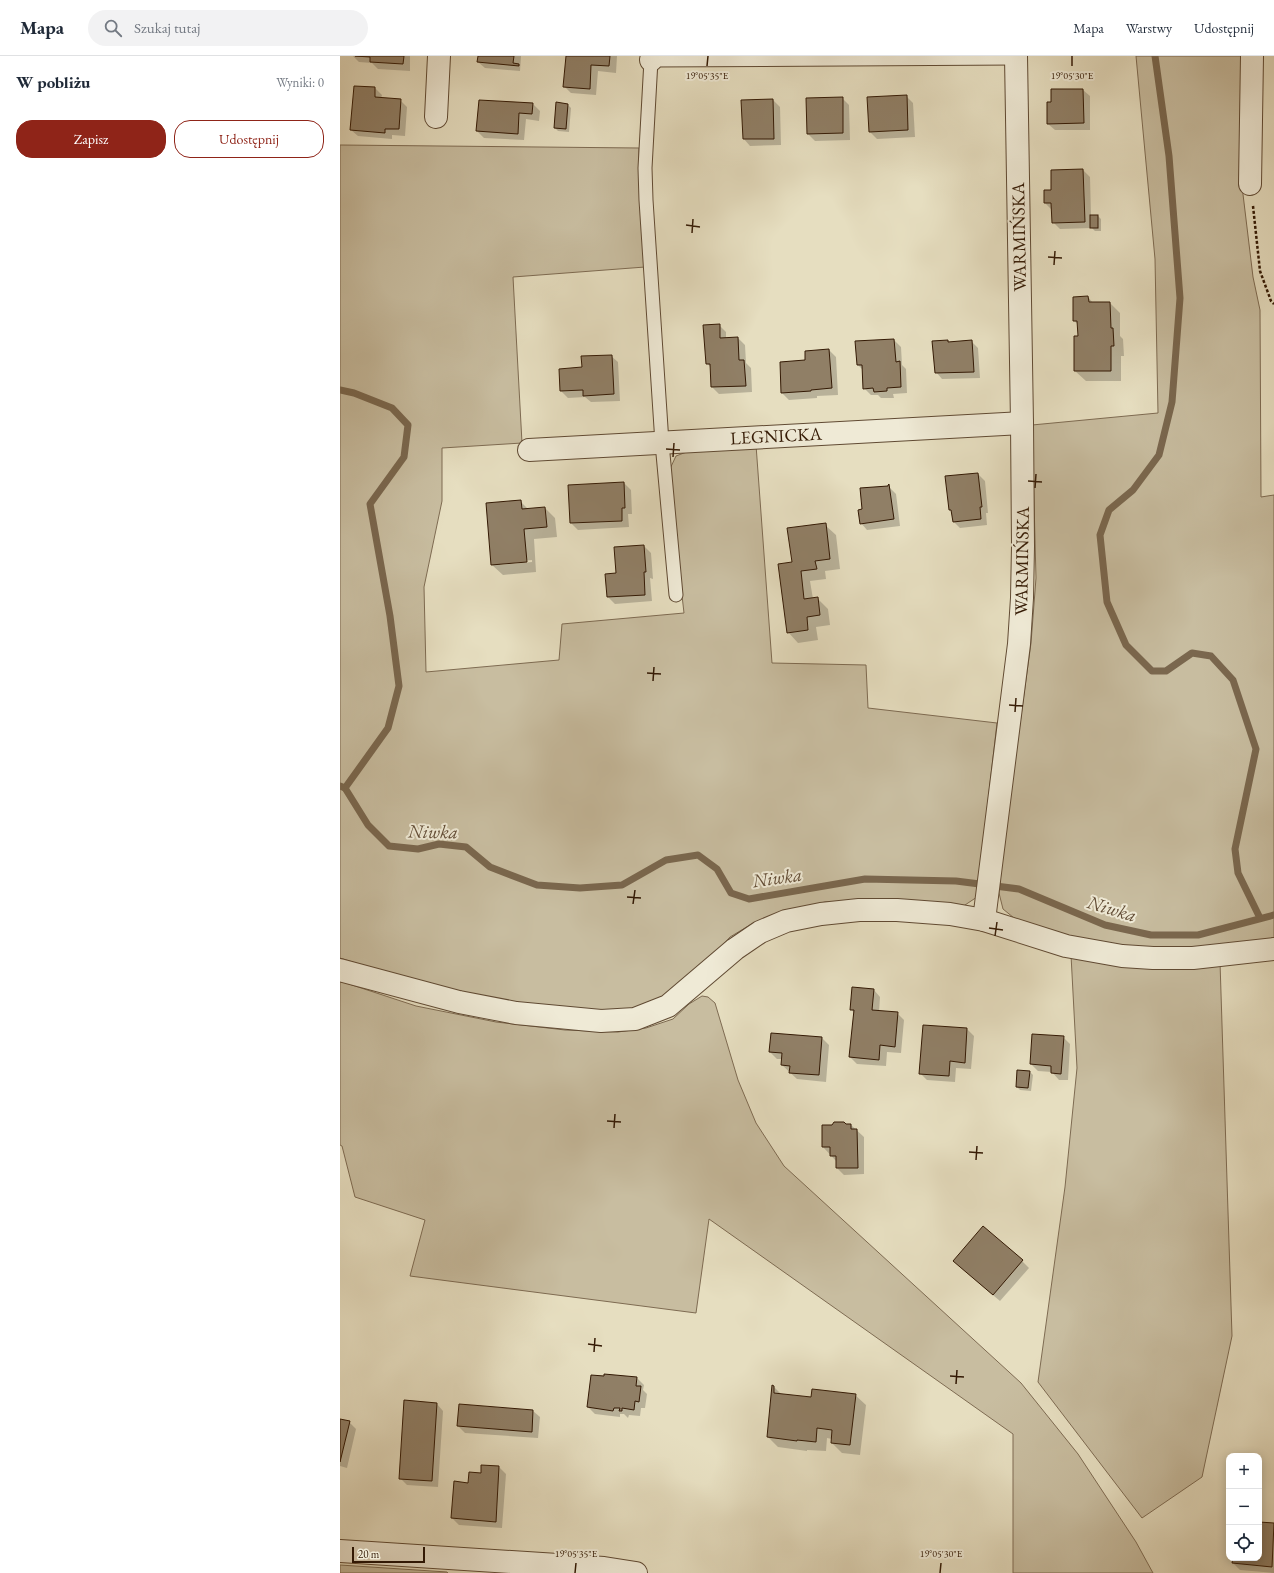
<!DOCTYPE html>
<html lang="pl">
<meta charset="utf-8">
<style>
:root{--surface:#fff;--page:#f2f2f3;--text:#1f2937;--muted:#747a83;--line:#e0e1e3;--accent:#8f2418}
body{margin:0;font-family:"EB Garamond",serif;background:var(--page);color:var(--text)}
.controls{position:absolute;right:12px;bottom:12px;display:grid;overflow:hidden;border-radius:8px;box-shadow:0 2px 10px #0003}
.controls button{width:36px;height:36px;display:grid;place-items:center;padding:0;border:0;border-bottom:1px solid var(--line);background:var(--surface);color:var(--text);font:20px sans-serif}
.scale{position:absolute;left:12px;bottom:10px;width:73px;box-sizing:border-box;padding-left:4px;border:2px solid #331904;border-top:0;font-size:11px;line-height:14px;white-space:nowrap;color:#331904;-webkit-text-stroke:3px #efead6;paint-order:stroke}
.list{margin:0;padding:0;list-style:none}
h2{display:flex;justify-content:space-between;align-items:center;height:52px;margin:0;padding:0 16px;font-size:17px}
h2 small{font-size:13px;font-weight:400;color:var(--muted)}
.actions{display:flex;gap:8px;padding:12px 16px}
.actions a{flex:1;padding:9px 0;border:1px solid var(--accent);border-radius:16px;text-align:center;font-size:14px;color:var(--accent)}
.actions .main{background:var(--accent);color:#fff}
.icon{flex:none;width:22px;height:22px;fill:none;stroke:currentColor;stroke-width:2;stroke-linecap:round;stroke-linejoin:round}
.map{position:relative;flex:none;width:934px;height:1517px;overflow:hidden}
header{display:flex;align-items:center;gap:24px;box-sizing:border-box;height:56px;padding:0 20px;background:var(--surface);border-bottom:1px solid var(--line)}
header strong{font-size:19px}
nav{display:flex;gap:22px;margin-inline-start:auto;font-size:14px}
.search{width:280px;height:36px;background:var(--page);display:flex;align-items:center;gap:10px;box-sizing:border-box;padding:0 14px;border-radius:22px;color:var(--muted);font-size:15px}
main{display:flex}
aside{flex:1;background:var(--surface)}
.map>svg:first-child{display:block}
</style>
<header>
<strong>Mapa</strong>
<div class="search"><svg class="icon" aria-label="search" viewBox="0 0 24 24"><circle cx="10" cy="10" r="6"/><path d="M15 15l6 6"/></svg>Szukaj tutaj</div>
<nav><a>Mapa</a><a>Warstwy</a><a>Udostępnij</a></nav>
</header>
<main>
<aside>
<h2>W pobliżu<small>Wyniki: 0</small></h2>
<ul class="list">
</ul>
<div class="actions"><a class="main">Zapisz</a><a>Udostępnij</a></div>
</aside>
<div class="map">
<svg width="934" height="1517" viewBox="0 0 934 1517">
<rect width="100%" height="100%" fill="#e6dec0"/>
<filter id="stains"><feTurbulence type="fractalNoise" baseFrequency=".005" numOctaves="4"/><feColorMatrix values="0 0 0 0 .2 0 0 0 0 .09 0 0 0 0 .02 0 0 0 .5 -.17"/></filter>
<radialGradient id="worn" r=".72"><stop offset=".6" stop-color="#630" stop-opacity="0"/><stop offset="1" stop-color="#630" stop-opacity=".3"/></radialGradient>
<g fill="#c8bda0" stroke="#7e6b52">
<polygon points="796,0 906,0 902,130 913,221 920,254 921,441 934,439 934,887 887,893 754,890 674,862 663,853 659,837 664,784 691,587 696,522 692,369 818,357 815,203"/>
<polygon points="0,89 299,92 299,126 305,211 173,221 182,387 102,392 102,445 84,531 86,616 219,604 222,568 344,557 328,417 336,400 357,392 416,389 432,607 526,609 528,652 657,667 637,841 622,851 565,844 485,846 447,855 415,866 390,881 355,919 322,943 287,955 256,958 103,935 0,902"/>
<polygon points="731,899 880,906 892,1280 862,1421 802,1462 698,1326 725,1131 737,1012"/>
<polygon points="0,925 76,950 156,966 225,974 278,976 306,972 333,963 349,948 362,940 368,941 375,947 398,1024 416,1067 444,1110 681,1327 738,1398 796,1486 813,1517 673,1517 673,1378 369,1163 356,1257 70,1220 85,1164 15,1141 2,1090 0,1089"/>
<polygon points="0,1509 107,1516 108,1517 0,1517"/>
</g>
<g fill="#0003" fill-rule="evenodd">
<polygon points="13,0 70,0 70,15 38,13 32,7 19,6"/>
<polygon points="139,0 186,0 181,0 180,15 145,12 138,6"/>
<polygon points="227,0 277,0 276,17 258,15 256,39 231,37 225,31"/>
<polygon points="35,32 42,39 41,43 60,44 67,51 65,80 52,79 52,83 18,80 11,74"/>
<polygon points="743,34 750,40 750,74 715,74 708,68 712,47"/>
<polygon points="566,40 573,47 575,81 537,83 530,76"/>
<polygon points="502,42 509,49 510,84 475,85 468,78"/>
<polygon points="433,44 440,51 441,89 410,90 404,83"/>
<polygon points="193,48 200,55 199,65 186,63 184,84 144,82 137,75"/>
<polygon points="228,49 231,52 229,76 218,75 215,72"/>
<polygon points="743,114 750,121 751,160 758,160 761,163 761,175 755,175 752,172 720,173 713,166 712,154 705,147 712,135 712,115"/>
<polygon points="748,241 753,247 770,247 780,257 780,280 783,283 784,300 781,300 781,325 746,325 735,315 735,281 739,281 739,269 734,265 734,242"/>
<polygon points="379,269 386,276 386,282 398,282 405,289 406,307 411,312 412,336 379,338 372,331 371,312 367,307"/>
<polygon points="554,284 561,291 562,309 566,313 567,337 553,338 554,342 541,342 538,339 531,339 524,332 523,314 518,309 516,286"/>
<polygon points="608,285 610,287 631,285 638,292 640,322 602,323 596,316"/>
<polygon points="489,294 496,301 498,339 477,340 477,342 449,344 442,337 441,306 466,305"/>
<polygon points="271,300 278,306 280,345 251,346 245,341 228,342 221,335 220,314 243,312"/>
<polygon points="638,418 645,425 648,457 646,457 647,469 620,472 613,465 612,456 610,453"/>
<polygon points="284,427 291,434 292,458 288,458 289,471 238,474 231,467 229,430"/>
<polygon points="549,431 556,438 560,470 527,474 521,467 524,454"/>
<path d="M 181,446 L 188,453 L 205,452 L 215,462 L 217,481 L 194,483 L 196,516 L 163,519 L 152,509 ZM 192,504 L 192,506 L 160,509 L 160,507 Z"/>
<polygon points="485,469 496,479 500,513 485,515 486,523 470,525 473,543 478,543 488,553 490,569 476,571 478,584 458,587 448,576 453,507"/>
<polygon points="304,490 311,497 313,523 310,522 312,545 275,548 268,541 277,518"/>
<polygon points="534,934 540,941 539,956 557,957 564,964 561,997 547,996 546,1010 517,1008 510,1001 514,957 511,953"/>
<polygon points="627,973 634,980 631,1013 616,1012 615,1026 587,1024 580,1017"/>
<polygon points="723,981 730,988 728,1024 719,1024 712,1016 698,1015 691,1008"/>
<polygon points="482,982 489,989 486,1026 457,1023 442,1009 443,1003 437,1003 430,996"/>
<polygon points="690,1016 693,1019 691,1035 680,1034 677,1031"/>
<polygon points="511,1069 524,1081 524,1118 504,1119 497,1112 497,1106 483,1091 483,1070"/>
<polygon points="682,1205 689,1212 660,1245 621,1212"/>
<polygon points="265,1319 297,1322 304,1329 303,1334 307,1338 305,1352 301,1352 300,1360 289,1359 288,1362 284,1358 280,1358 280,1361 255,1358 248,1351"/>
<polygon points="434,1331 442,1339 472,1342 515,1339 526,1349 520,1399 502,1397 492,1387 492,1383 487,1382 486,1395 467,1394 467,1395 438,1391 428,1381"/>
<polygon points="97,1348 103,1355 98,1431 67,1429 60,1422"/>
<polygon points="193,1355 200,1361 198,1382 125,1377 118,1370"/>
<polygon points="0,1364 9,1366 16,1373 7,1412 0,1410"/>
<polygon points="159,1411 166,1418 162,1472 119,1469 112,1462 114,1426 129,1428 142,1418"/>
<polygon points="919,1467 934,1468 934,1517 900,1514 893,1507 894,1502 919,1502"/>
</g>
<g fill="none" stroke-linecap="round" stroke-linejoin="round">
<g stroke="#7a674e" stroke-width="7">
<polyline points="815,0 829,100 840,242 832,346 819,399 793,434 769,454 760,479 767,546 786,589 812,615 826,615 852,597 871,600 893,624 916,693 895,793 898,817 920,862"/>
<polyline points="0,334 14,337 52,352 68,369 64,401 30,448 50,560 59,630 48,672 5,732"/>
<polyline points="0,730 5,732 28,769 49,790 78,793 99,788 126,791 150,811 197,829 240,832 282,829 326,804 358,799 377,813 391,837 409,843 525,823 616,825 679,833 765,869 811,879 858,879 934,859"/>
</g>
</g>
<g fill="#907f66" stroke="#331904">
<polygon points="15,0 64,0 63,8 30,6 30,1"/>
<polygon points="138,0 174,0 173,7 179,8 179,10 137,6"/>
<polygon points="226,0 270,0 269,10 251,9 250,33 223,31"/>
<polygon points="14,30 35,31 35,41 61,43 59,73 45,73 45,77 10,74"/>
<polygon points="711,33 743,33 744,67 707,68 707,46 711,46"/>
<polygon points="567,39 568,74 529,76 527,41"/>
<polygon points="503,41 503,77 467,78 466,42"/>
<polygon points="433,43 434,83 403,83 401,44"/>
<polygon points="139,44 193,47 192,58 179,57 178,78 136,75"/>
<polygon points="216,46 228,48 226,73 214,72"/>
<polygon points="743,113 745,166 712,167 711,147 704,147 704,134 711,134 711,114"/>
<rect x="750" y="159" width="8" height="13"/>
<polygon points="748,240 749,246 770,246 771,272 773,272 774,290 771,290 771,315 734,315 734,280 738,280 737,265 733,265 733,241"/>
<polygon points="380,268 380,282 398,281 399,304 404,304 406,330 371,331 370,308 366,308 363,269"/>
<polygon points="554,283 556,306 560,305 561,331 547,332 547,335 534,336 533,332 523,333 522,309 517,309 515,285"/>
<polygon points="608,284 608,286 632,284 634,316 595,317 592,285"/>
<polygon points="489,293 492,332 471,334 471,335 441,337 440,306 465,304 465,295"/>
<polygon points="272,299 274,338 243,340 243,334 220,335 219,313 242,311 241,300"/>
<polygon points="638,417 642,451 640,451 641,463 613,466 611,454 609,454 605,420"/>
<polygon points="284,426 285,452 282,452 282,465 230,467 228,429"/>
<polygon points="549,428 554,463 520,468 518,454 522,453 520,432 548,430 548,429"/>
<polygon points="181,444 182,453 205,451 207,471 184,473 187,506 151,509 146,447"/>
<polygon points="486,467 490,503 475,505 477,513 461,515 464,543 478,541 480,559 467,561 468,574 447,577 438,508 452,506 447,472"/>
<polygon points="304,489 306,516 304,516 305,539 267,541 265,518 276,517 274,491"/>
<polygon points="512,931 534,933 532,954 558,956 555,991 540,989 539,1004 509,1001 514,954 510,954"/>
<polygon points="583,969 627,972 625,1007 610,1005 609,1020 579,1018"/>
<polygon points="431,977 482,981 479,1019 449,1017 450,1010 441,1009 442,997 429,996"/>
<polygon points="692,978 724,980 721,1018 711,1017 711,1010 690,1008"/>
<polygon points="677,1014 690,1015 688,1032 676,1031"/>
<polygon points="494,1066 504,1066 506,1068 511,1068 511,1073 517,1073 518,1112 496,1112 496,1100 490,1100 490,1091 482,1091 482,1069 492,1069"/>
<polygon points="643,1170 683,1204 653,1239 613,1205"/>
<polygon points="264,1318 297,1321 296,1330 301,1330 299,1346 295,1345 294,1354 282,1352 282,1355 279,1355 280,1352 274,1352 273,1355 247,1351 251,1319 264,1320"/>
<polygon points="432,1329 434,1330 434,1337 471,1341 472,1333 516,1338 510,1389 491,1387 492,1374 477,1372 476,1386 457,1384 457,1385 427,1381"/>
<polygon points="64,1344 97,1347 92,1425 59,1423"/>
<polygon points="119,1348 193,1354 192,1376 117,1370"/>
<polygon points="0,1363 10,1365 0,1406"/>
<polygon points="141,1409 159,1410 156,1466 111,1462 114,1425 128,1427 129,1416 141,1417"/>
<polygon points="919,1466 934,1467 932,1511 892,1507 893,1502 919,1502"/>
</g>
<g fill="none" stroke-linecap="round" stroke-linejoin="round">
<defs>
<polyline id="service" points="336,539 322,387 306,144 305,112 311,4 676,2"/>
<g id="minor">
<polyline points="311,4 312,0"/>
<polyline points="96,61 99,0"/>
<polyline points="910,128 912,0"/>
<polyline points="189,394 682,367"/>
<polyline points="644,864 679,588 682,542 683,490 682,367 676,0"/>
<polyline points="0,914 119,946 176,957 261,965 295,963 328,950 395,893 420,876 446,865 481,858 519,854 557,854 610,858 644,864 726,890 782,900 813,902 853,902 934,893"/>
</g>
<polyline id="tertiary" points="0,1495 264,1512 296,1517"/>
</defs>
<use href="#service" stroke="#604a33" stroke-width="15"/>
<use href="#minor" stroke="#604a33" stroke-width="24"/>
<use href="#tertiary" stroke="#604a33" stroke-width="24"/>
<polyline stroke="#331904" stroke-width="2.5" stroke-dasharray="3 2" stroke-linecap="butt" points="913,150 920,215 931,245 934,248"/>
<use href="#service" stroke="#efead6" stroke-width="13"/>
<use href="#minor" stroke="#efead6" stroke-width="22"/>
<use href="#tertiary" stroke="#efead6" stroke-width="22"/>
</g>
<path fill="none" stroke="#331904" stroke-width="1.5" d="M 367,10 L 368,0M 732,10 L 732,0M 346,169 L 360,171M 352,177 L 353,163M 708,201 L 722,202M 714,209 L 715,195M 326,393 L 340,394M 333,401 L 334,387M 688,425 L 702,426M 695,432 L 696,418M 307,617 L 321,618M 313,625 L 314,611M 669,649 L 683,650M 675,656 L 676,642M 287,841 L 301,842M 293,848 L 295,834M 649,872 L 663,874M 655,880 L 657,866M 267,1065 L 281,1066M 274,1072 L 275,1058M 629,1096 L 643,1097M 636,1104 L 637,1090M 248,1288 L 262,1290M 254,1296 L 255,1282M 610,1320 L 624,1321M 616,1328 L 617,1314M 235,1517 L 236,1507M 600,1517 L 601,1507"/>
<g text-anchor="middle" stroke-width="4" stroke-linejoin="round" paint-order="stroke">
<g font-size="18" fill="#331904" stroke="#efead6">
<text transform="translate(679 181) rotate(-91)" y="6">WARMIŃSKA</text>
<text transform="translate(436 380) rotate(-3)" y="6">LEGNICKA</text>
<text transform="translate(682 505) rotate(-89)" y="6">WARMIŃSKA</text>
</g>
<g font-size="19" font-style="italic" fill="#624d36" stroke="#efead6">
<text transform="translate(93 775) rotate(1)" y="7">Niwka</text>
<text transform="translate(437 821) rotate(-8)" y="7">Niwka</text>
<text transform="translate(772 852) rotate(17)" y="7">Niwka</text>
</g>
</g>
<g font-size="10" text-anchor="middle" fill="#331904" stroke="#efead6" stroke-width="4" stroke-linejoin="round" paint-order="stroke">
<text x="367" y="23">19°05'35"E</text>
<text x="732" y="23">19°05'30"E</text>
<text x="236" y="1501">19°05'35"E</text>
<text x="601" y="1501">19°05'30"E</text>
</g>
<rect width="100%" height="100%" filter="url(#stains)"/>
<rect width="100%" height="100%" fill="url(#worn)"/>
</svg>
<div class="controls">
<button>+</button>
<button>−</button>
<button><svg class="icon" aria-label="locate" viewBox="0 0 24 24"><circle cx="12" cy="12" r="6"/><path d="M12 2v4M12 18v4M2 12h4M18 12h4"/></svg></button>
</div>
<div class="scale">20 m</div>
</div>
</main>
